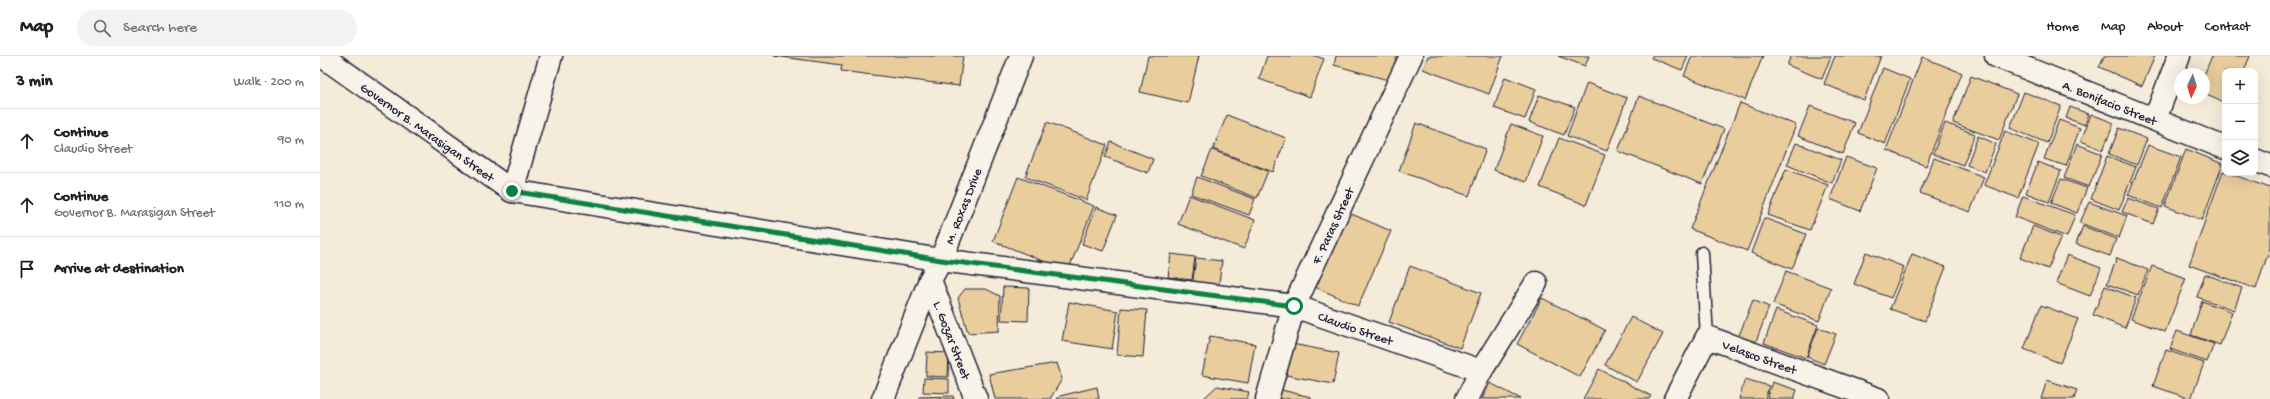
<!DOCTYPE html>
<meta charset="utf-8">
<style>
:root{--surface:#fff;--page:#f2f2f2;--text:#202124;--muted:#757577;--line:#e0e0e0}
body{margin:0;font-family:"Gochi Hand",sans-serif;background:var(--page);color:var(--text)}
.controls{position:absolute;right:12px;top:12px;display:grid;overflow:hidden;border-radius:8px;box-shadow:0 4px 16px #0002}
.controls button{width:36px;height:36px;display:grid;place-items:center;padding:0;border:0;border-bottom:1px solid var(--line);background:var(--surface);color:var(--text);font:20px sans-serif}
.compass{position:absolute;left:1854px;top:12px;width:36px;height:36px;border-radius:50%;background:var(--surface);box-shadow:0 4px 16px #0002;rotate:184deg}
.stop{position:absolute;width:12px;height:12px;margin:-9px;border:3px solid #0b8043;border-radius:50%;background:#fff}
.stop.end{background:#0b8043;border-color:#fff;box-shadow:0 1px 4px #0008}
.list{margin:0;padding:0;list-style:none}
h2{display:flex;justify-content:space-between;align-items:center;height:52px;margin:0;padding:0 16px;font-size:17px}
h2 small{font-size:13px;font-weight:400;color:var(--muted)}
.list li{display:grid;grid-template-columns:26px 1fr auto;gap:12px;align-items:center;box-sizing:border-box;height:64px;padding:0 16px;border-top:1px solid var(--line)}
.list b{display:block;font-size:15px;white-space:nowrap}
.list p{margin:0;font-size:13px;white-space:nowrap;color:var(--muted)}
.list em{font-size:13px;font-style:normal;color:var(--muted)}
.icon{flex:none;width:22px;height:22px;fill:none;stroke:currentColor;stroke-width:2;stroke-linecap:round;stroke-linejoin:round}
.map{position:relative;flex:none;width:1950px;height:343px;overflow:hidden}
header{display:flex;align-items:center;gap:24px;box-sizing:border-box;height:56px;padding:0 20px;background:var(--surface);border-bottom:1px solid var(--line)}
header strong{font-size:19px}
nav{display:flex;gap:22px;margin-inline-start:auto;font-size:14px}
.search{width:280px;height:36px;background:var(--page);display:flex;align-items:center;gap:10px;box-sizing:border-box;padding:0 14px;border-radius:22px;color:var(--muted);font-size:15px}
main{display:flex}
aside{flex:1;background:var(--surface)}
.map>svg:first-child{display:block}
</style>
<header>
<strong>Map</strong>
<div class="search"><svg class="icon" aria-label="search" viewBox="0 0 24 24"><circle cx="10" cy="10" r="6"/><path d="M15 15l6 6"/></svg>Search here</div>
<nav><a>Home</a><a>Map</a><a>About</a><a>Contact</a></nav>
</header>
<main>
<aside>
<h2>3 min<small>Walk · 200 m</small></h2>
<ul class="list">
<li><svg class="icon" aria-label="ahead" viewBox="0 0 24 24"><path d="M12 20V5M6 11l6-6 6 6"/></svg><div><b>Continue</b><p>Claudio Street</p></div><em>90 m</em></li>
<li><svg class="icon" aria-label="ahead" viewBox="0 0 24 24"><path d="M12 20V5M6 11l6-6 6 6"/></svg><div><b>Continue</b><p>Governor B. Marasigan Street</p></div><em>110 m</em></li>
<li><svg class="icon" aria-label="arrive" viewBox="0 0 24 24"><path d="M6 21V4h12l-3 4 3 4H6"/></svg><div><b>Arrive at destination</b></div></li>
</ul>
</aside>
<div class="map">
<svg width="1950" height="343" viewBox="0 0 1950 343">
<rect width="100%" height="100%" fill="#f4ebd9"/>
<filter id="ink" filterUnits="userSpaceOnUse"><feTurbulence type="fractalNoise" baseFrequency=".025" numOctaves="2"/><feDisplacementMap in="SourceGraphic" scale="8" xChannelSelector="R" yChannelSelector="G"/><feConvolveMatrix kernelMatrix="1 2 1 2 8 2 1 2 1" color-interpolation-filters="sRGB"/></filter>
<g filter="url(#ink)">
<g fill="#eacd9d" stroke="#22223b">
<polygon points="454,0 643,0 639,30 521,15 522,9"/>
<polygon points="828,0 879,0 868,47 820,36"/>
<polygon points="947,0 996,0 1004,3 990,41 939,23"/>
<polygon points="1016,0 1086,0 1079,27 1014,9"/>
<polygon points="1108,0 1183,0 1169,38 1103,13"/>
<polygon points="1238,0 1269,0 1265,10"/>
<polygon points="1332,0 1368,0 1362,14 1331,2"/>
<polygon points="1372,0 1443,0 1425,44 1364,20"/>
<polygon points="1471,0 1511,0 1502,23 1467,9"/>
<polygon points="1515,0 1561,0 1544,44 1504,28"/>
<polygon points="1784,0 1835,0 1822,30 1779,11"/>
<polygon points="1892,0 1930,0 1924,15 1905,15 1905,47 1884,38 1884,19"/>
<polygon points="1602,1 1642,17 1606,110 1566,94"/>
<polygon points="1563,12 1590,23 1565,88 1538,77"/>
<polygon points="1651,20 1697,38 1679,84 1633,67"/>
<polygon points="1185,21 1216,33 1205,63 1174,52"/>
<polygon points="1267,27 1307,42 1287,95 1247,80"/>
<polygon points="1704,36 1741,50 1727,87 1690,72"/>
<polygon points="1219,39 1255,51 1244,79 1209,66"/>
<polygon points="1319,40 1404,73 1382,128 1298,95"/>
<polygon points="1420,47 1476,69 1427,195 1370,173"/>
<polygon points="1490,50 1535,67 1523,98 1478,80"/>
<polygon points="1750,51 1769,58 1765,69 1746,62"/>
<polygon points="1771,58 1794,67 1783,94 1761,85"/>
<polygon points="907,59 966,82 953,116 893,93"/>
<polygon points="1739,64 1760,72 1746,110 1724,103"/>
<polygon points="727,66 787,89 766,144 705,121"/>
<polygon points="1096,67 1166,93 1149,140 1079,115"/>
<polygon points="1625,67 1655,78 1643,109 1613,98"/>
<polygon points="1191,68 1223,80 1206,126 1174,114"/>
<polygon points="1799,72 1827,83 1817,109 1789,98"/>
<polygon points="1685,75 1719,88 1698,142 1664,129"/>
<polygon points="1658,80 1676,88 1665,116 1647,109"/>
<polygon points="1239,82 1285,99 1266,149 1220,131"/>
<polygon points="791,86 833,103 828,117 785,101"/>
<polygon points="1476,87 1521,104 1512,127 1467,109"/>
<polygon points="1757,88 1782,98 1769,131 1744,122"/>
<polygon points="1828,89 1861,101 1842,152 1808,139"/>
<polygon points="1866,93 1903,108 1882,164 1845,150"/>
<polygon points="892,94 948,115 937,142 881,120"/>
<polygon points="1787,100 1816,111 1799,154 1771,143"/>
<polygon points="1526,101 1557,112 1540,155 1510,143"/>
<polygon points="1614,102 1664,121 1650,156 1600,137"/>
<polygon points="1718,106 1741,115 1729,146 1706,137"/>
<polygon points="1466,113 1508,129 1490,174 1448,159"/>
<polygon points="1903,115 1950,132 1950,192 1936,233 1869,209"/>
<polygon points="698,121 774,150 748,215 673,185"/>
<polygon points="877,121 935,143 929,159 871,138"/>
<polygon points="1741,123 1767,132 1757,157 1731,147"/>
<polygon points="869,139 935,164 924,193 858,168"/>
<polygon points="1703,140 1755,159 1747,181 1695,161"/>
<polygon points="1808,142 1839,153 1833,168 1802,156"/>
<polygon points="1769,146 1807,160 1799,182 1760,167"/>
<polygon points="776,151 797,159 783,195 762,188"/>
<polygon points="1027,156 1071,175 1038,250 995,231"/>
<polygon points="1444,162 1486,178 1472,213 1431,197"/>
<polygon points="1713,170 1741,181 1728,213 1700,202"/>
<polygon points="1763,170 1796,183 1790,200 1756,188"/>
<polygon points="1546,196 1584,211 1571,242 1534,228"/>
<polygon points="851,198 875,201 872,224 848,221"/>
<polygon points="1592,198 1626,211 1605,265 1570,253"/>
<polygon points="1747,199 1781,212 1770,240 1736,227"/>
<polygon points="876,202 902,205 898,234 872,231"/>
<polygon points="1797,202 1828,214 1818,239 1787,228"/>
<polygon points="1090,210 1161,237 1140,292 1069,266"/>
<polygon points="1832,210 1866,222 1845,276 1811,263"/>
<polygon points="1466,215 1511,232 1499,265 1453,248"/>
<polygon points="1885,218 1922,232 1914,254 1877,241"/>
<polygon points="1785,230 1816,242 1805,272 1773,259"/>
<polygon points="683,231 709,232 708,265 681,264"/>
<polygon points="645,233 666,233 680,240 679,275 648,277 638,242"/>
<polygon points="1222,242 1285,274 1260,321 1197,288"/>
<polygon points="1433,244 1449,251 1435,288 1418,282"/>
<polygon points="1882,245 1912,256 1900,289 1871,279"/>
<polygon points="749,246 798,255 792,293 742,285"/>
<polygon points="1721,249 1758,263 1740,307 1704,293"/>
<polygon points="801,252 827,254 823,301 797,299"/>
<polygon points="1456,254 1498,269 1486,302 1444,287"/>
<polygon points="1311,261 1343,278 1317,326 1285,309"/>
<polygon points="1498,272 1516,278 1504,308 1487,301"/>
<polygon points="1857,275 1894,288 1887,306 1850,293"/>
<polygon points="890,280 935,288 928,327 882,319"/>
<polygon points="972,288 1019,297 1013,328 966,319"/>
<polygon points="1846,294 1884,307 1871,343 1833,330"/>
<polygon points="607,296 629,297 628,321 606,320"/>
<polygon points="737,307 742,323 730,343 675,343 669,318"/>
<polygon points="1279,313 1331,340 1329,343 1263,343"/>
<polygon points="604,322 629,323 629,337 603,336"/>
<polygon points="1425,323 1449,330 1445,343 1419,343"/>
<polygon points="1727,324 1757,334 1754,343 1721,343"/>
<polygon points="1452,326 1477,334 1474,343 1447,343"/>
<polygon points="1170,327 1201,343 1162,343"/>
<polygon points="897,330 929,336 927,343 883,343"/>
<polygon points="777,331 779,343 737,343 740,340"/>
<polygon points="953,332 991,341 991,343 951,343"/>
<polygon points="633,340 634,343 599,343 599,341"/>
</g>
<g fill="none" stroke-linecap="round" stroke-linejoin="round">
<defs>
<polyline id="service" points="1382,197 1387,281"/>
<g id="minor">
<path id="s1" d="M 2,0 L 192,135 L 621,204 L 974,250 L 1161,315"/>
<polyline points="1835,63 1859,0"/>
<polyline points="192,135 231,0"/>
<path id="s2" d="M 610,224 L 656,343"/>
<path id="s3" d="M 947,343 L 974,250 L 1091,0"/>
<polyline points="1147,343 1161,315 1216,227"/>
<path id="s4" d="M 1355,343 L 1387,281 L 1558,343"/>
</g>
<g id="tertiary">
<path id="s5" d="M 1676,0 L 1905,92"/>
<polyline points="1935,104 1950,110"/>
</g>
<g id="secondary">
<path id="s6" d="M 563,343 L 610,224 L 621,204 L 701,0"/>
</g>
</defs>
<use href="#service" stroke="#22223b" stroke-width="15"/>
<use href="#minor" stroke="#22223b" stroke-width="25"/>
<use href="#tertiary" stroke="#22223b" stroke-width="25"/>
<use href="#secondary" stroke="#22223b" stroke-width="25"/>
<use href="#service" stroke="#f7f3e8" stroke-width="12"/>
<use href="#minor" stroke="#f7f3e8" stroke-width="22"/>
<use href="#tertiary" stroke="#f7f3e8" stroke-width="22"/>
<use href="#secondary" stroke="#f7f3e8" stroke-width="22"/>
</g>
</g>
<g fill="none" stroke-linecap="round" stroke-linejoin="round" filter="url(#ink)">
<polyline stroke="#0b8043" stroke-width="5" points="192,135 621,204 974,250"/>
</g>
<g text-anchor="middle" stroke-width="3" stroke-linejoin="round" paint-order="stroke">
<g font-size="13" fill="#22223b" stroke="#f7f3e8">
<text dy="5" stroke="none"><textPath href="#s5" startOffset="123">A. Bonifacio Street</textPath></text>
<text dy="5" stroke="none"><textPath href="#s1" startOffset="130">Governor B. Marasigan Street</textPath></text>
<text dy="5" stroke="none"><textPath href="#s6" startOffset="209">M. Roxas Drive</textPath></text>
<text dy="5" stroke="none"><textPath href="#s3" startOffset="186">F. Paras Street</textPath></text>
<text dy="5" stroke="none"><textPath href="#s1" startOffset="1089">Claudio Street</textPath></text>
<text dy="5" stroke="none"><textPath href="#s2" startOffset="64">L. Gozar Street</textPath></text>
<text dy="5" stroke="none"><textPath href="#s4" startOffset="126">Velasco Street</textPath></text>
</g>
</g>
</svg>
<div class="controls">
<button>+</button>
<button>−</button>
<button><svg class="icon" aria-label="layers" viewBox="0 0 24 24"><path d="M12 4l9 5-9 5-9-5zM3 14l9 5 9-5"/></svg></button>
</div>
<svg class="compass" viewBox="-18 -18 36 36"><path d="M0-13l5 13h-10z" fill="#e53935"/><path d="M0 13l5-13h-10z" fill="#757577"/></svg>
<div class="stop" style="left:974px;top:250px"></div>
<div class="stop end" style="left:192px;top:135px"></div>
</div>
</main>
